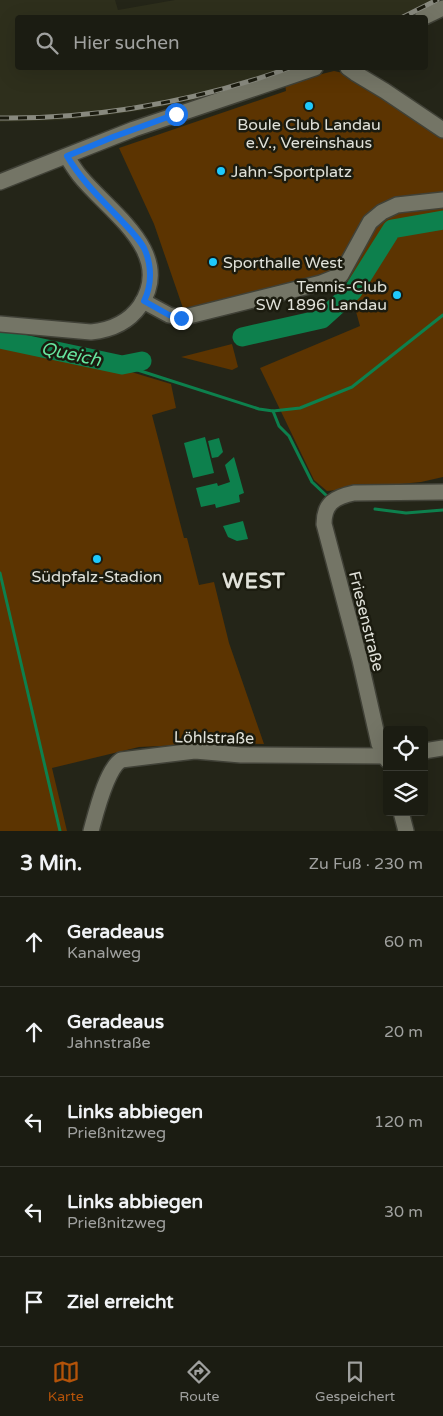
<!DOCTYPE html>
<html lang="de">
<meta charset="utf-8">
<style>
:root{--surface:#1b1c12;--page:#282920;--text:#f1f3f6;--muted:#a0a19f;--line:#393a32;--accent:#b45309}
body{margin:0;font-family:"Varela Round",sans-serif;background:var(--page);color:var(--text)}
.controls{position:absolute;right:15px;bottom:15px;display:grid;overflow:hidden;border-radius:5px;box-shadow:0 5px 20px #0002}
.controls button{width:45px;height:45px;display:grid;place-items:center;padding:0;border:0;border-bottom:1px solid var(--line);background:var(--surface);color:var(--text);font:25px sans-serif}
.stop{position:absolute;width:15px;height:15px;margin:-11px;border:4px solid #1a73e8;border-radius:50%;background:#fff}
.stop.end{background:#1a73e8;border-color:#fff;box-shadow:0 1px 5px #0008}
.list{margin:0;padding:0;list-style:none}
h2{display:flex;justify-content:space-between;align-items:center;height:65px;margin:0;padding:0 20px;font-size:21px}
h2 small{font-size:16px;font-weight:400;color:var(--muted)}
.list li{display:grid;grid-template-columns:32px 1fr auto;gap:15px;align-items:center;box-sizing:border-box;height:90px;padding:0 20px;border-top:1px solid var(--line)}
.list b{display:block;font-size:19px;white-space:nowrap}
.list p{margin:0;font-size:16px;white-space:nowrap;color:var(--muted)}
.list em{font-size:16px;font-style:normal;color:var(--muted)}
.icon{flex:none;width:28px;height:28px;fill:none;stroke:currentColor;stroke-width:2;stroke-linecap:round;stroke-linejoin:round}
.map{position:relative;flex:none;width:443px;height:831px;overflow:hidden}
.search{position:absolute;background:var(--surface);box-shadow:0 5px 20px #0002;left:15px;right:15px;top:15px;height:55px;display:flex;align-items:center;gap:12px;box-sizing:border-box;padding:0 18px;border-radius:5px;color:var(--muted);font-size:19px}
.sheet{height:515px;background:var(--surface)}
nav{display:flex;justify-content:space-around;align-items:center;box-sizing:border-box;height:70px;border-top:1px solid var(--line);background:var(--surface);font-size:14px;color:var(--muted)}
nav a{display:grid;justify-items:center;gap:2px}
nav .on{color:var(--accent)}
.map>svg:first-child{display:block}
</style>
<div class="map">
<svg width="443" height="831" viewBox="0 0 443 831">
<rect width="100%" height="100%" fill="#242518"/>
<polygon fill="#2e2f1c" points="0,0 115,0 118,10 175,0 443,0 443,2 411,18 18,18 18,68 297,68 203,98 158,108 109,115 64,120 0,122"/>
<g fill="#5c3401">
<polygon points="334,71 343,73 443,134 443,477 421,482 327,491 314,480 260,368 360,326 343,265 303,283 184,311 154,224 119,148 286,91 285,83"/>
<polygon points="0,343 118,368 171,384 176,408 152,415 184,538 187,538 199,585 214,582 229,643 264,744 224,743 139,747 52,768 67,831 0,831"/>
<polygon points="232,344 238,367 232,370 181,357"/>
</g>
<g fill="#0d804d">
<polygon points="205,437 214,473 193,478 184,443"/>
<polygon points="219,438 223,452 218,457 212,458 208,441"/>
<polygon points="234,457 244,493 239,495 240,502 216,508 215,504 201,507 196,488 217,483 218,486 230,482 225,465"/>
<polygon points="243,521 248,539 237,541 228,537 223,526"/>
</g>
<g fill="none" stroke-linecap="round" stroke-linejoin="round">
<g stroke="#0d804d" stroke-width="3">
<polyline points="122,365 259,409 273,411 300,408 352,387 443,315"/>
<polyline points="273,411 279,426 289,436 312,482 328,497"/>
<polyline points="375,509 406,513 443,510"/>
<polyline points="0,573 60,831"/>
</g>
<g stroke="#0d804d" stroke-width="19">
<polyline points="242,337 322,319 353,291 392,229 443,220"/>
<polyline points="0,339 122,365 142,361"/>
</g>
<defs>
<g id="minor">
<polyline points="422,18 443,8"/>
<polyline points="348,68 355,73 385,91 443,130"/>
<polyline points="0,182 134,129 315,68"/>
<polyline points="143,301 169,315 181,318 321,283 341,275 370,222 382,212 397,205 443,200"/>
<path d="M 0,324 L 91,332 C 111,330 128,323 140,306 C 176,253 109,212 80,176 C 75,170 71,163 67,157"/>
<polyline points="424,751 443,748"/>
<path d="M 387,760 L 379,744 L 360,660 L 324,524 C 324,503 335,497 354,493 L 443,492"/>
<polyline points="401,812 406,831"/>
<path d="M 91,831 C 96,813 106,770 121,760 L 195,751 L 241,755 L 387,756"/>
</g>
</defs>
<use href="#minor" stroke="#404137" stroke-width="18"/>
<use href="#minor" stroke="#747566" stroke-width="15"/>
<defs>
<g id="rail">
<polyline points="401,18 437,0"/>
<path d="M 0,118 C 98,119 197,101 289,68"/>
</g>
</defs>
<use href="#rail" stroke="#88897e" stroke-width="5"/>
<use href="#rail" stroke="#1b1b0f" stroke-width="3" stroke-dasharray="9" stroke-linecap="butt"/>
</g>
<g fill="none" stroke-linecap="round" stroke-linejoin="round">
<path stroke="#1a73e8" stroke-width="6" d="M 176,114 L 113,137 L 67,156 C 81,180 101,199 120,219 C 128,228 138,237 144,248 C 152,265 152,285 144,301 L 169,315 L 181,318"/>
</g>
<g fill="#1ec9fd" stroke="#1b1b0f" stroke-width="2">
<circle cx="309" cy="106" r="5"/>
<circle cx="221" cy="171" r="5"/>
<circle cx="213" cy="262" r="5"/>
<circle cx="397" cy="295" r="5"/>
<circle cx="97" cy="559" r="5"/>
</g>
<g text-anchor="middle" stroke-width="5" stroke-linejoin="round" paint-order="stroke">
<g font-size="16" fill="#e0e1d9" stroke="#1b1b0f">
<text x="309" y="130">Boule Club Landau<tspan x="309" dy="18">e.V., Vereinshaus</tspan></text>
<text x="231" y="177" text-anchor="start">Jahn-Sportplatz</text>
<text x="223" y="268" text-anchor="start">Sporthalle West</text>
<text x="387" y="292" text-anchor="end">Tennis-Club<tspan x="387" dy="18">SW 1896 Landau</tspan></text>
<text x="97" y="582">Südpfalz-Stadion</text>
</g>
<g font-size="16" fill="#e0e1d9" stroke="#1b1b0f">
<text transform="translate(367 621) rotate(76)" y="6">Friesenstraße</text>
<text transform="translate(214 737) rotate(1)" y="6">Löhlstraße</text>
</g>
<g font-size="18" font-style="italic" fill="#67e7a0" stroke="#1b1b0f">
<text transform="translate(71 354) rotate(12)" y="6">Queich</text>
</g>
<g font-size="21" font-weight="bold" letter-spacing="1" fill="#e0e1d9" stroke="#1b1b0f">
<text x="254" y="588">WEST</text>
</g>
</g>
</svg>
<div class="controls">
<button><svg class="icon" aria-label="locate" viewBox="0 0 24 24"><circle cx="12" cy="12" r="6"/><path d="M12 2v4M12 18v4M2 12h4M18 12h4"/></svg></button>
<button><svg class="icon" aria-label="layers" viewBox="0 0 24 24"><path d="M12 4l9 5-9 5-9-5zM3 14l9 5 9-5"/></svg></button>
</div>
<div class="stop" style="left:176px;top:114px"></div>
<div class="stop end" style="left:181px;top:318px"></div>
<div class="search"><svg class="icon" aria-label="search" viewBox="0 0 24 24"><circle cx="10" cy="10" r="6"/><path d="M15 15l6 6"/></svg>Hier suchen</div>
</div>
<section class="sheet">
<h2>3 Min.<small>Zu Fuß · 230 m</small></h2>
<ul class="list">
<li><svg class="icon" aria-label="ahead" viewBox="0 0 24 24"><path d="M12 20V5M6 11l6-6 6 6"/></svg><div><b>Geradeaus</b><p>Kanalweg</p></div><em>60 m</em></li>
<li><svg class="icon" aria-label="ahead" viewBox="0 0 24 24"><path d="M12 20V5M6 11l6-6 6 6"/></svg><div><b>Geradeaus</b><p>Jahnstraße</p></div><em>20 m</em></li>
<li><svg class="icon" aria-label="left" viewBox="0 0 24 24"><path d="M17 20v-9H6M10 6l-5 5 5 5"/></svg><div><b>Links abbiegen</b><p>Prießnitzweg</p></div><em>120 m</em></li>
<li><svg class="icon" aria-label="left" viewBox="0 0 24 24"><path d="M17 20v-9H6M10 6l-5 5 5 5"/></svg><div><b>Links abbiegen</b><p>Prießnitzweg</p></div><em>30 m</em></li>
<li><svg class="icon" aria-label="arrive" viewBox="0 0 24 24"><path d="M6 21V4h12l-3 4 3 4H6"/></svg><div><b>Ziel erreicht</b></div></li>
</ul>
</section>
<nav>
<a class="on"><svg class="icon" aria-label="map" viewBox="0 0 24 24"><path d="M3 6l6-2 6 2 6-2v14l-6 2-6-2-6 2zM9 4v14M15 6v14"/></svg>Karte</a>
<a><svg class="icon" aria-label="directions" viewBox="0 0 24 24"><path d="M12 3l9 9-9 9-9-9zM9 14v-3h6M13 9l2 2-2 2"/></svg>Route</a>
<a><svg class="icon" aria-label="saved" viewBox="0 0 24 24"><path d="M7 4h10v16l-5-4-5 4z"/></svg>Gespeichert</a>
</nav>
